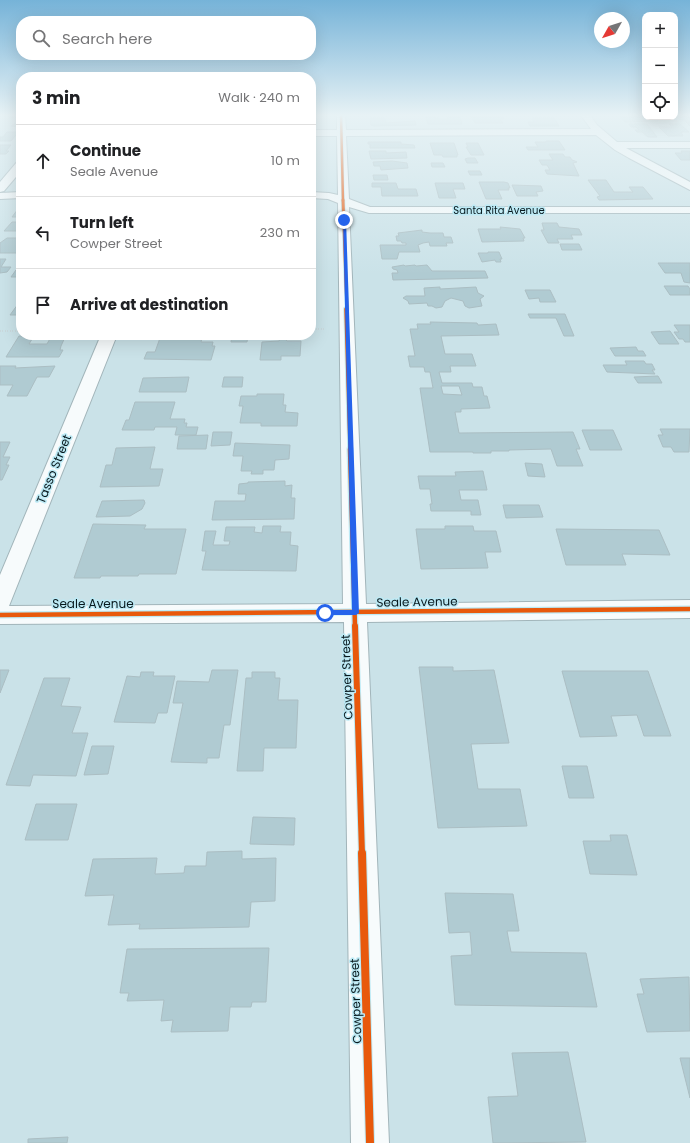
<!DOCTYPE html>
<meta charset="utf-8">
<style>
:root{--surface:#fff;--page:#f6f6f6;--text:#202124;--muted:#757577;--line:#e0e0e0}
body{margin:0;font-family:Poppins,sans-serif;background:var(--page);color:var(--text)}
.controls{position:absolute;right:12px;top:12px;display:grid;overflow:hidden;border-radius:8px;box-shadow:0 4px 16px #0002}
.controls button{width:36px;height:36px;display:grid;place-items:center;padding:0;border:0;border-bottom:1px solid var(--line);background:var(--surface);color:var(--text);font:20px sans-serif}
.compass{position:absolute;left:594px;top:12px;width:36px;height:36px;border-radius:50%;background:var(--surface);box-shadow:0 4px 16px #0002;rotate:231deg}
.stop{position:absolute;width:12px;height:12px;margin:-9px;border:3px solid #2563eb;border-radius:50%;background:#fff}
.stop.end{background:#2563eb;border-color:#fff;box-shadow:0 1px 4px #0008}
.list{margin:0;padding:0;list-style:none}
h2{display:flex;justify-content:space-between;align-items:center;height:52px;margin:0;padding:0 16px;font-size:17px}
h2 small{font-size:13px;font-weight:400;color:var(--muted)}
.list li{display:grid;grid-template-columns:26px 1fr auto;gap:12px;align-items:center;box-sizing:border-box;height:72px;padding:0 16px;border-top:1px solid var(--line)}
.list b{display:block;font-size:15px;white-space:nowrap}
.list p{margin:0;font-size:13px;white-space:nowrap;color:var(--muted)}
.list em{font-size:13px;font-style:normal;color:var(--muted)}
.icon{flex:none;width:22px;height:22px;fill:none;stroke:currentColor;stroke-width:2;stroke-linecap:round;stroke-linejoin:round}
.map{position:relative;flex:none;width:690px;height:1143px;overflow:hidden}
.search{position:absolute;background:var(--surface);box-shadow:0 4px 16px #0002;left:16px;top:16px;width:300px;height:44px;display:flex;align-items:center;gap:10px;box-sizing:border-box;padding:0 14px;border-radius:16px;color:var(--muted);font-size:15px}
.panel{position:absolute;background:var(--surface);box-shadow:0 4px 16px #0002;left:16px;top:72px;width:300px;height:268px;border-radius:16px}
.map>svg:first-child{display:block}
</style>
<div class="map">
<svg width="690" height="1143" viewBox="0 0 690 1143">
<rect width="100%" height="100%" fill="#cae2e8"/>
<g fill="#b0cbd2" stroke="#abbec3" fill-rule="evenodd">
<polygon points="8,114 21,114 21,118 9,118 11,116 7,116"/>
<polygon points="425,114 434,114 435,118 439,118 439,119 448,119 447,116 449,116 449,114 459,114 462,124 428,124"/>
<polygon points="492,114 503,116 504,119 500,119 503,123 475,123 471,116"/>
<polygon points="618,114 641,115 645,119 656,119 658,121 625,122"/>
<polygon points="676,114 690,114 690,126 686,122 689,122 679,119 675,116 678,116"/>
<polygon points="370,118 385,118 386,123 415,121 416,125 374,126 371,125"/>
<polygon points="532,118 554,118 559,126 530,126 528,122 534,122"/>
<polygon points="19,121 21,121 21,127 11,126"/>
<polygon points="629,124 647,124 657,137 648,137 642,132 637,132 635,130 639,130 636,127 631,127"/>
<polygon points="669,124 680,124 689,132 681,132 683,136 668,136 659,127 672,127"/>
<polygon points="7,132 21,132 21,135 16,135 11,141 0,141 0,137 3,137"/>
<polygon points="546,141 559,141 565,150 528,150 526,147 538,147 535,142 546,142"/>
<polygon points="368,142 401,142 401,144 414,145 415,148 370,148 370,144 368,144"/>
<polygon points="430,143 454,143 458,155 457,155 457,157 443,157 442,155 434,155"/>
<polygon points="466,143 478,143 484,155 471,155 466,147 468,147"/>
<polygon points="0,145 11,145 6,151 9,151 6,154 0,154"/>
<polygon points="369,151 386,151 386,153 406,152 407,158 371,159"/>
<polygon points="681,151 690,151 690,160 681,160 675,153 682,153"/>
<polygon points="549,154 563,154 565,157 570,157 572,160 575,161 577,162 573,163 579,176 547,174 545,170 550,170 547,165 542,165 539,160 553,160"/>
<polygon points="468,158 475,158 478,163 467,163 465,159"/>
<polygon points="392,161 407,163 408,168 381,170 380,166 374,166 373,162"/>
<polygon points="431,163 443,163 445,167 432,167"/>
<rect x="311" y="170" width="4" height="13"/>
<polygon points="468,171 480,171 482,175 470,175"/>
<polygon points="373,175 387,175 388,180 374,180"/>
<polygon points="588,180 606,180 614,192 633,192 629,187 643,187 653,199 599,200 597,197 600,196"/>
<polygon points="479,182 504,182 508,183 510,188 508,188 509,190 498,190 502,199 486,199"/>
<polygon points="372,183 396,183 398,189 416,189 418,196 382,196 381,187 372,187"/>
<polygon points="435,183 463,183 465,189 453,189 456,198 439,198"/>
<polygon points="512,185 541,186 543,191 536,192 538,196 517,196"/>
<polygon points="21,205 21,217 12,217"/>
<polygon points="12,222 21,222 21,227 17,231 4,231"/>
<polygon points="542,223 557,223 559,227 579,229 582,235 571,235 573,239 557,239 559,243 548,243 541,230 544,230"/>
<polygon points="500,227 520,229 525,238 523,238 524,241 482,242 478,229 501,229"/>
<polygon points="422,230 422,232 430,233 443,233 444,237 451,237 453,243 446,243 447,246 430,246 429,242 423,243 418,245 420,252 399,252 397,259 382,259 380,245 406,245 406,243 402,243 401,241 397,241 396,236 399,236 398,233"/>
<polygon points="7,238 21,238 21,253 0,253 0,243"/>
<polygon points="560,244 579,244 582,250 562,250"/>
<polygon points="488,252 499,252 502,259 500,259 501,262 496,262 495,260 482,262 478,253 488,253"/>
<polygon points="0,259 6,259 1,267 11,267 7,272 0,273"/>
<polygon points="658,263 690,263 690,283 684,282 681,273 665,273"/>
<polygon points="404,265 405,266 415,265 416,266 427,265 432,271 485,271 488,278 393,280 392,273 398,273 397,270 393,269 392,267"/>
<polygon points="16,270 21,270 21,277 11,277"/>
<polygon points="664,286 688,286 690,289 690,295 670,295"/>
<polygon points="440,287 440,289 476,287 478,293 484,296 480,299 482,306 469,308 465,306 463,301 451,298 445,301 442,307 436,308 432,306 428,306 427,303 409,304 408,301 403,298 406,296 425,296 424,288"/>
<polygon points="525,290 550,290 556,302 540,302 539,298 529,299"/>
<polygon points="21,300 21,315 10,315"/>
<polygon points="528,314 565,314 574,336 564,336 556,318 530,318"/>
<path d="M 430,322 L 477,323 L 478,325 L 496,324 L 499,335 L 441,336 L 445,354 L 472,354 L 476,366 L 450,366 L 451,372 L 439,372 L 442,383 L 472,383 L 473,387 L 482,387 L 484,396 L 487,396 L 490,408 L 461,409 L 461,412 L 455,412 L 459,433 L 573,432 L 580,449 L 576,449 L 583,466 L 557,466 L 551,449 L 509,450 L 509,451 L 491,451 L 491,453 L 473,453 L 473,452 L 430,452 L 420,388 L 433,388 L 430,372 L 425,372 L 424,367 L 410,367 L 408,356 L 415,356 L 410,329 L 418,329 L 417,324 L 431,324 ZM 441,386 L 459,386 L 462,395 L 443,394 Z"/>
<polygon points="674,325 690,325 690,342 685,342 683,339 679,339 674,332 679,332"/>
<polygon points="670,331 679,344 659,344 651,332"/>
<polygon points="52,335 66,335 61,346 60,350 63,350 59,357 6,357 19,336 34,336 29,344 47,344"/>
<polygon points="232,335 248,335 247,342 231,342"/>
<polygon points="160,338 202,338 201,342 213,342 212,346 215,346 211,360 144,359 147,352 155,352"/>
<polygon points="280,339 285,339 287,341 301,341 300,356 281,356 281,360 260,360 262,342 279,341"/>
<polygon points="636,347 638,351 643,351 646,356 615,356 610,348"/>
<polygon points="625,361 644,361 646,364 652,364 655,370 652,370 655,374 607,372 603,365 627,365"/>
<polygon points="0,366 16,366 15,368 55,366 49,377 37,377 27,396 7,396 13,385 0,385"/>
<polygon points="658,376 662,383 638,383 634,377"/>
<polygon points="189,377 186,392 139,392 143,378"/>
<polygon points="224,377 243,377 242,387 222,387"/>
<polygon points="257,394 284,394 283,405 286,405 285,412 298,413 297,426 261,426 261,423 240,423 243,406 239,406 241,396 257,396"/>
<polygon points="135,402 175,402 170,419 185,419 184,423 187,423 186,427 198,427 196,435 175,435 177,427 155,427 154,430 122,430 126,420 129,420"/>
<polygon points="660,429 690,429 689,452 674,452 671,447 663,447 658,435 663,435"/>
<polygon points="582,430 613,430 622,450 590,450"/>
<polygon points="213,432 232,432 230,445 211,446"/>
<polygon points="208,435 206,449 177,449 179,436"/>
<polygon points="0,442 10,442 3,457 10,457 6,465 9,465 2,480 0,480"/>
<polygon points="235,443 290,445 289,459 275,460 274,470 263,470 263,474 251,474 252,471 241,471 243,456 233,456"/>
<polygon points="155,447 150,469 163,469 159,486 100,487 106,465 112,465 116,448"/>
<polygon points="525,463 542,464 545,477 528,476"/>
<polygon points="483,471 487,490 459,490 461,500 478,500 481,515 471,515 471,511 431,511 430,504 432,504 430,489 420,489 418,476 456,476 455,472"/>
<polygon points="285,481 285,486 292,485 291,498 295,498 294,519 212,520 215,501 245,501 246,494 238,494 239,484 248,483 248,482"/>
<polygon points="144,500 145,503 142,509 130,516 96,517 102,501"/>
<polygon points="503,505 539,505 543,517 506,518"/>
<polygon points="93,524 146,525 144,529 186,529 176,574 139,574 138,576 101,576 100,578 74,578"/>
<polygon points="263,526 281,526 280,532 291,532 290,545 298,546 296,571 202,570 206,551 202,551 205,531 216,531 213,545 229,545 230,541 224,541 226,527 255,527 254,532 262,533"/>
<polygon points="445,526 473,526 474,531 496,531 501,552 485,552 488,568 421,569 416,529 445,529"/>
<polygon points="556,529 659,530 670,555 622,554 626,565 566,565"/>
<polygon points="419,667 453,667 453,671 494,670 509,743 471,744 478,789 520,789 527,826 438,828"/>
<polygon points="0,670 9,670 0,693"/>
<polygon points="212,670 238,670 230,725 224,725 219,758 207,758 207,763 171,762 183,703 173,703 177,681 209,682"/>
<polygon points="562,671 648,671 671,736 644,736 637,715 611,716 617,736 580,737"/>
<polygon points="141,672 154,672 153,676 175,676 167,713 158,713 155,723 114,722 127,676 140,677"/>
<polygon points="252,672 275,672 275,678 280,678 278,700 298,700 296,748 264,748 263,771 237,771 246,678 252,678"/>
<polygon points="44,678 70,678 61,706 81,707 72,733 88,733 76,776 33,775 30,786 6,785"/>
<polygon points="92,746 114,746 108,774 84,775"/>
<polygon points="562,766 587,766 594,798 569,798"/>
<polygon points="36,804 77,804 68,840 25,840"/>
<polygon points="253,817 295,818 294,845 250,844"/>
<polygon points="610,835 627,835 637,875 590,874 583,841 611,841"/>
<polygon points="242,851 242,859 276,858 275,901 251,902 249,927 139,929 140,924 108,925 114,895 85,896 93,859 157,858 155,874 184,873 185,866 206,866 207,852"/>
<polygon points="445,893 513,894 519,931 507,931 511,952 586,953 597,1007 455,1005 451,956 472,955 470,932 449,933"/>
<polygon points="269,948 266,1002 252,1002 251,1007 230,1007 228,1031 171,1032 173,1020 161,1021 164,1000 127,1001 129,993 120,993 127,949"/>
<polygon points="689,977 690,1031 647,1032 637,994 644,994 640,979"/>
<polygon points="568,1052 586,1142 493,1143 488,1097 518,1096 512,1053"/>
<polygon points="680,1058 690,1058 690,1098"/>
<polygon points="68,1137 67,1143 28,1143 28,1139"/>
</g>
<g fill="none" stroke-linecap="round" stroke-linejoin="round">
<defs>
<g id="minor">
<polygon points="337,114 345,114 346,130 591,129 580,114 589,114 597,125 617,142 690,142 690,148 626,148 690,182 690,190 629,158 615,150 596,135 346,136 349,199 370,207 690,207 690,213 369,213 349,207 366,604 690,600 690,618 367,622 389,1143 351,1143 344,622 0,624 0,575 101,335 117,335 9,606 343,604 338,203 328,199 311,198 311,192 329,193 338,195 337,136 311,136 311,130 337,130"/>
<polygon points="21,161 21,171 4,191 0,192 0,182 17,162"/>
<polygon points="21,192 21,198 0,199 0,193"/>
</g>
</defs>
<use href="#minor" stroke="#a2b5ba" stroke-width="2"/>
<g stroke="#c7ced0" stroke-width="2" stroke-dasharray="0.5 2" stroke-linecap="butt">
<polyline points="311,329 326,329"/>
<polyline points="0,331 21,331"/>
</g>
<use href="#minor" fill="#f7fbfc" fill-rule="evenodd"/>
<defs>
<polyline id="cycleway-far5" points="341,114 343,201"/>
<polyline id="cycleway-far4" points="343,200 347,310"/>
<polyline id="cycleway-far3" points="346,309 350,450"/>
<g id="cycleway-far2">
<polyline points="350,449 355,627"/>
<polyline points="0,615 690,609"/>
</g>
<polyline id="cycleway-far1" points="355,626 362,854"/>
<polyline id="cycleway" points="362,853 370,1143"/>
</defs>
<use href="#cycleway-far5" stroke="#bdeaf5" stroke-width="3.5"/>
<use href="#cycleway-far4" stroke="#bdeaf5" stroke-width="4.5"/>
<use href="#cycleway-far3" stroke="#bdeaf5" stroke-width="5.5"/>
<use href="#cycleway-far2" stroke="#bdeaf5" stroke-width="7"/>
<use href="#cycleway-far1" stroke="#bdeaf5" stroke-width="8"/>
<use href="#cycleway" stroke="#bdeaf5" stroke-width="10"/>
<use href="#cycleway-far5" stroke="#e8590c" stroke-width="2.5"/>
<use href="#cycleway-far4" stroke="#e8590c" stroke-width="3"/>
<use href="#cycleway-far3" stroke="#e8590c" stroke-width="3.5"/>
<use href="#cycleway-far2" stroke="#e8590c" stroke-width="4.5"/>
<use href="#cycleway-far1" stroke="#e8590c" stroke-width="6"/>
<use href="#cycleway" stroke="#e8590c" stroke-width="8"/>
</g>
<linearGradient id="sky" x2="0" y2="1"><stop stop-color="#76b3d8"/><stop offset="0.42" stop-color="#e7f2f5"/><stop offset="1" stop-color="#e7f2f5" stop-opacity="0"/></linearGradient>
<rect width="690" height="274" fill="url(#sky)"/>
<polygon fill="#2563eb" points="343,219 346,220 359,613 356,615 325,615 322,613 325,610 352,610"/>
<g text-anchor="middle" stroke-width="3" stroke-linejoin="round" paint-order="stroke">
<g font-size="10" fill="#08191e" stroke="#bdeaf5">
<text x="499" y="214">Santa Rita Avenue</text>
</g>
<g font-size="12" fill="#08191e" stroke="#bdeaf5">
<text transform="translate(54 469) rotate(-68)" y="4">Tasso Street</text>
<text transform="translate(417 602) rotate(-1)" y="4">Seale Avenue</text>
<text x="93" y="608">Seale Avenue</text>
<text transform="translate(347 677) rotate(-92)" y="4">Cowper Street</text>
<text transform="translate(356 1001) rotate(-92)" y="4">Cowper Street</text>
</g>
</g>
</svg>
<div class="controls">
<button>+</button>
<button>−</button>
<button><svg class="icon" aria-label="locate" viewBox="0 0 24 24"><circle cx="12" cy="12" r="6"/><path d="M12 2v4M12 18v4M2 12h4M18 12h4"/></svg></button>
</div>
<svg class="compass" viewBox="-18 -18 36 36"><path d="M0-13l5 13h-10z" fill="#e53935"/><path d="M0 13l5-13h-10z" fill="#757577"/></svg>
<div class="stop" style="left:325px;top:613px"></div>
<div class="stop end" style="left:344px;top:220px"></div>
<div class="search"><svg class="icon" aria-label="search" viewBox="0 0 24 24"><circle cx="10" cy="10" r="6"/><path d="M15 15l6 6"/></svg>Search here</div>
<section class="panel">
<h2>3 min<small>Walk · 240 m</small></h2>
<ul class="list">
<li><svg class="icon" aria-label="ahead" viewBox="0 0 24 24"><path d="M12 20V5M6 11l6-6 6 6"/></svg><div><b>Continue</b><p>Seale Avenue</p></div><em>10 m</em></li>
<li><svg class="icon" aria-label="left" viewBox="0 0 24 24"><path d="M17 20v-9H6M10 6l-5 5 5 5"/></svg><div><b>Turn left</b><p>Cowper Street</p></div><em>230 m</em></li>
<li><svg class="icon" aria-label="arrive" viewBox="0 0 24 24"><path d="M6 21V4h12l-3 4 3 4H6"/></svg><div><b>Arrive at destination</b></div></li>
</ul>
</section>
</div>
